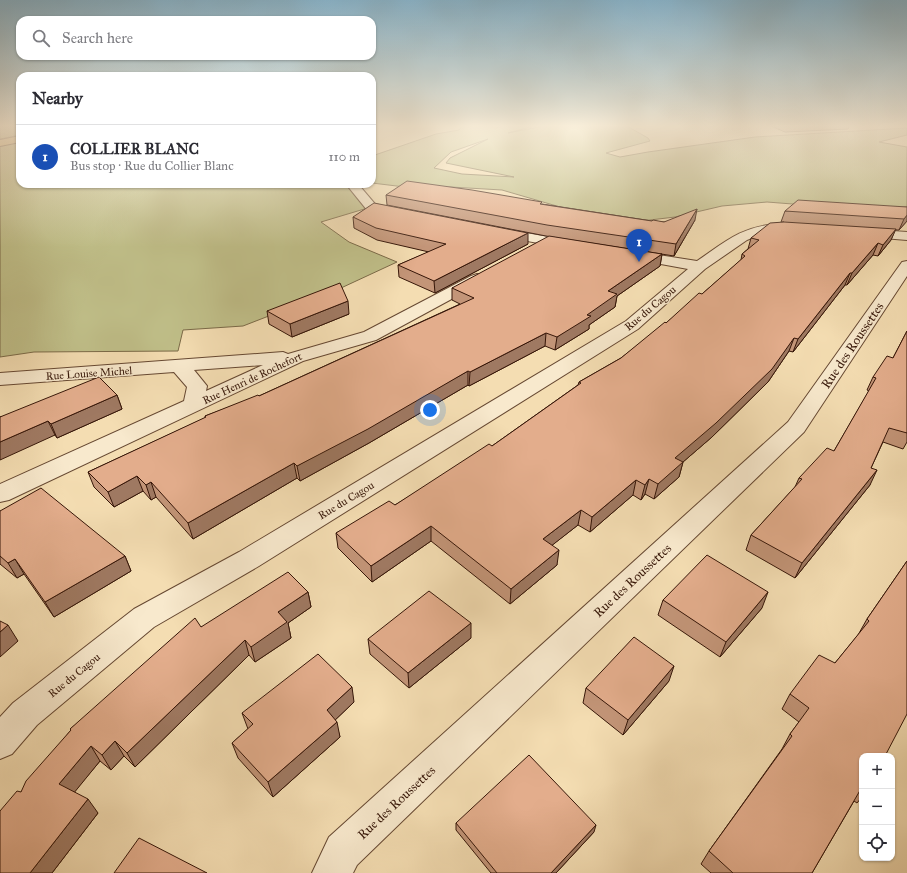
<!DOCTYPE html>
<meta charset="utf-8">
<style>
:root{--surface:#fff;--page:#f2f2f3;--text:#2b2b33;--muted:#7c7c81;--line:#e1e1e2;--accent:#8f2418}
body{margin:0;font-family:"IM FELL Great Primer",serif;background:var(--page);color:var(--text)}
.controls{position:absolute;right:12px;bottom:12px;display:grid;overflow:hidden;border-radius:8px;box-shadow:0 1px 3px #0004}
.controls button{width:36px;height:36px;display:grid;place-items:center;padding:0;border:0;border-bottom:1px solid var(--line);background:var(--surface);color:var(--text);font:20px sans-serif}
.you{position:absolute;left:430px;top:410px;width:14px;height:14px;margin:-10px;border:3px solid #fff;border-radius:50%;background:#1a73e8;box-shadow:0 0 0 6px #1a73e833}
.badge{display:grid;place-items:center;width:26px;height:26px;border-radius:50%;background:var(--accent);color:#fff;font-size:13px;font-weight:700}
.pin{position:absolute;translate:-50% -33px;filter:drop-shadow(0 1px 2px #0008)}
.pin::after{content:'';position:absolute;top:21px;width:14px;height:12px;background:inherit;clip-path:polygon(0 0,100% 0,50% 100%)}
.list{margin:0;padding:0;list-style:none}
h2{display:flex;justify-content:space-between;align-items:center;height:52px;margin:0;padding:0 16px;font-size:17px}
h2 small{font-size:13px;font-weight:400;color:var(--muted)}
.list li{display:grid;grid-template-columns:26px 1fr auto;gap:12px;align-items:center;box-sizing:border-box;height:64px;padding:0 16px;border-top:1px solid var(--line)}
.list b{display:block;font-size:15px;white-space:nowrap}
.list p{margin:0;font-size:13px;white-space:nowrap;color:var(--muted)}
.list em{font-size:13px;font-style:normal;color:var(--muted)}
.icon{flex:none;width:22px;height:22px;fill:none;stroke:currentColor;stroke-width:2;stroke-linecap:round;stroke-linejoin:round}
.map{position:relative;flex:none;width:907px;height:873px;overflow:hidden}
.search{position:absolute;background:var(--surface);box-shadow:0 1px 3px #0004;left:16px;top:16px;width:360px;height:44px;display:flex;align-items:center;gap:10px;box-sizing:border-box;padding:0 14px;border-radius:12px;color:var(--muted);font-size:15px}
.panel{position:absolute;background:var(--surface);box-shadow:0 1px 3px #0004;left:16px;top:72px;width:360px;height:116px;border-radius:12px}
.map>svg:first-child{display:block}
</style>
<div class="map">
<svg width="907" height="873" viewBox="0 0 907 873">
<rect width="100%" height="100%" fill="#f4ddb2"/>
<filter id="stains"><feTurbulence type="fractalNoise" baseFrequency=".005" numOctaves="4"/><feColorMatrix values="0 0 0 0 .2 0 0 0 0 .09 0 0 0 0 .02 0 0 0 .5 -.17"/></filter>
<radialGradient id="worn" r=".72"><stop offset=".6" stop-color="#630" stop-opacity="0"/><stop offset="1" stop-color="#630" stop-opacity=".3"/></radialGradient>
<g fill="#c0bf89" stroke="#7b6a48" fill-rule="evenodd">
<polygon points="0,125 20,125 20,135 0,139"/>
<path d="M 463,125 L 488,125 L 496,128 L 506,125 L 538,125 L 508,133 L 549,125 L 625,125 L 648,138 L 650,141 L 606,153 L 620,157 L 648,152 L 755,137 L 907,128 L 907,135 L 879,142 L 907,147 L 907,213 L 767,202 L 722,206 L 675,217 L 625,223 L 584,214 L 502,190 L 451,187 L 413,188 L 372,183 L 372,156 L 436,134 L 459,130 ZM 488,139 L 450,158 L 446,163 L 514,177 L 462,174 L 434,168 L 451,152 Z"/>
<polygon points="20,139 20,184 352,184 371,207 321,222 349,242 397,262 341,288 243,326 183,330 178,351 34,352 0,357 0,143"/>
</g>
<g fill="none" stroke-linecap="round" stroke-linejoin="round">
<defs>
<g id="minor">
<polygon points="346,184 358,184 375,204 403,211 404,214 403,217 398,218 367,210"/>
<path d="M 776,224 L 797,225 L 799,228 L 797,231 L 764,233 L 747,240 L 705,269 L 638,329 L 259,566 L 154,627 L 37,725 L 12,754 L 0,759 L 0,717 L 13,703 L 134,609 L 239,552 L 626,321 L 688,269 L 628,258 L 626,255 L 628,252 L 633,251 L 697,261 C 725,242 741,227 776,224 Z"/>
<polygon points="499,228 571,241 576,242 578,245 576,248 571,249 494,235 492,232 494,229"/>
<polygon points="864,229 907,232 907,240 859,236 857,233 859,230"/>
<polygon points="907,261 907,276 804,432 357,865 353,873 312,873 329,837 788,422 902,262"/>
<path d="M 477,274 L 483,276 L 485,279 L 483,282 L 376,340 L 303,361 L 9,500 L 0,502 L 0,484 L 184,401 L 187,387 L 174,372 L 0,385 L 0,373 L 283,352 L 288,354 L 364,332 L 471,276 ZM 263,365 L 206,391 L 207,386 L 194,370 Z"/>
</g>
<polygon id="trunk" points="20,136 20,142 0,146 0,140"/>
</defs>
<use href="#minor" stroke="#664832" stroke-width="2"/>
<use href="#trunk" stroke="#361608" stroke-width="2"/>
<use href="#minor" fill="#f8e9cd" fill-rule="evenodd"/>
<use href="#trunk" fill="#eabe79" fill-rule="evenodd"/>
</g>
<g fill="#c39578" stroke="#361608">
<polygon points="769,125 850,125 848,129 785,132"/>
<polygon points="386,195 542,204 652,221 664,222 695,220 674,256 546,236 387,205"/>
<polygon points="907,207 907,221 899,230 895,230 891,240 878,256 873,255 847,285 845,285 793,352 789,351 768,382 712,437 683,462 679,477 654,499 645,494 641,500 633,495 590,532 578,525 552,545 557,565 510,604 431,541 372,582 338,548 336,533 395,505 492,446 578,385 579,382 621,358 666,323 702,294 741,260 742,254 748,249 751,238 784,222 781,222 785,211"/>
<polygon points="353,217 528,244 435,293 399,277 398,265 429,252 377,240 354,228"/>
<polygon points="662,254 660,266 617,296 615,307 589,325 589,329 555,350 545,346 469,386 468,385 369,443 300,481 297,478 193,539 156,497 151,500 143,491 114,507 94,487 88,472 205,418 205,416 259,396 460,304 452,300 452,288"/>
<polygon points="267,311 349,314 292,337 269,324"/>
<polygon points="907,331 907,442 903,449 883,442 871,468 870,485 795,578 746,550 751,535 795,487 799,478 834,451 869,391 867,390 873,377 893,358"/>
<polygon points="117,395 122,409 57,438 55,435 0,417"/>
<polygon points="0,511 125,556 131,571 54,617 24,574 17,578 0,564"/>
<polygon points="907,561 862,756 862,797 857,803 854,801 812,873 711,873 701,864 709,851 782,749 790,734 799,722 782,709 790,694 835,663 858,635 867,619"/>
<polygon points="308,592 311,607 288,623 291,638 255,662 249,655 135,767 124,756 111,770 100,761 74,792 98,813 52,873 0,873 21,792 71,730 70,729 201,627"/>
<polygon points="663,600 762,608 720,657 658,615"/>
<polygon points="471,638 409,688 370,654 368,639"/>
<polygon points="669,681 623,735 583,703 586,688"/>
<polygon points="354,702 335,720 340,737 273,797 238,758 232,743 248,729 242,713"/>
<polygon points="456,823 594,832 556,873 491,873 456,830"/>
</g>
<g fill="#9f7962" stroke="#361608">
<polygon points="697,209 695,220 674,256 676,244"/>
<polygon points="907,215 907,221 899,230 904,219"/>
<polygon points="896,229 891,240 878,256 883,245"/>
<polygon points="528,233 528,244 435,293 434,281"/>
<polygon points="878,243 873,255 847,285 852,273"/>
<polygon points="662,254 660,266 617,296 615,307 589,325 589,329 555,350 557,337 587,315 608,291"/>
<polygon points="850,273 845,285 793,352 798,339"/>
<polygon points="348,301 349,314 292,337 290,324"/>
<polygon points="546,333 545,346 469,386 470,372"/>
<polygon points="794,338 789,351 768,382 712,437 683,462 679,477 654,499 658,484 675,458"/>
<polygon points="468,371 468,385 369,443 300,481 297,466"/>
<polygon points="117,395 122,409 57,438 51,424"/>
<polygon points="48,421 55,435 0,460 0,442"/>
<polygon points="294,463 297,478 193,539 188,523"/>
<polygon points="877,470 870,485 795,578 802,563"/>
<polygon points="137,476 143,491 114,507 108,492"/>
<polygon points="649,479 645,494 641,500 645,485"/>
<polygon points="636,480 633,495 590,532 592,517"/>
<polygon points="151,482 156,497 151,500 146,485"/>
<polygon points="581,510 578,525 541,554 543,539"/>
<polygon points="431,526 431,541 372,582 371,566"/>
<polygon points="559,550 557,565 510,604 511,589"/>
<polygon points="125,556 131,571 54,617 45,602"/>
<polygon points="15,559 24,574 17,578 8,563"/>
<polygon points="308,592 311,607 288,623 291,638 255,662 251,647 278,612"/>
<polygon points="768,592 762,608 720,657 726,642"/>
<polygon points="471,623 471,638 409,688 408,673"/>
<polygon points="8,625 18,641 0,657 0,632"/>
<polygon points="245,640 249,655 135,767 127,753"/>
<polygon points="674,666 669,681 623,735 628,720"/>
<polygon points="352,687 354,702 330,725 327,710"/>
<polygon points="337,722 340,737 273,797 268,782"/>
<polygon points="115,741 124,756 111,770 102,755"/>
<polygon points="91,746 100,761 69,799 59,784"/>
<polygon points="88,799 98,813 52,873 30,873"/>
<polygon points="596,825 594,832 556,873 551,873"/>
</g>
<g fill="#e3ad8c" stroke="#361608">
<polygon points="407,181 472,190 542,202 540,204 652,221 653,220 664,222 697,209 676,244 547,225 386,195"/>
<polygon points="798,200 907,207 907,215 904,219 785,211"/>
<polygon points="374,203 528,233 434,281 398,265 446,244 376,228 353,217"/>
<polygon points="784,222 896,229 883,245 878,243 852,273 850,273 798,339 794,338 772,369 716,423 675,458 683,462 658,484 649,479 645,485 636,480 592,517 581,510 543,539 559,550 511,589 431,526 371,566 336,533 389,501 395,505 489,444 492,446 581,383 579,382 621,358 665,322 666,323 699,293 702,294 745,256 742,254 759,240 751,238 770,223"/>
<polygon points="549,236 662,254 608,291 617,294 587,315 591,316 557,337 546,333 470,372 468,371 368,429 297,466 294,463 188,523 151,482 146,485 137,476 108,492 88,472 206,417 205,416 258,395 259,396 474,298 452,288"/>
<polygon points="340,283 348,301 290,324 267,311"/>
<polygon points="907,331 907,433 889,428 871,468 877,470 802,563 751,535 802,479 799,478 827,448 834,451 876,378 873,377 887,356 893,358"/>
<polygon points="99,377 117,395 51,424 48,421 0,442 0,417"/>
<polygon points="41,488 125,556 45,602 15,559 8,563 0,556 0,511"/>
<polygon points="707,555 768,592 726,642 663,600"/>
<polygon points="907,561 907,714 885,756 862,756 862,787 812,873 733,873 709,851 792,736 790,734 809,708 790,694 819,655 835,663 869,621 867,619"/>
<polygon points="288,572 308,592 278,612 287,622 251,647 245,640 127,753 115,741 102,755 91,746 59,784 88,799 30,873 0,873 0,811 17,791 21,792 26,781 71,730 70,729 195,618 201,627"/>
<polygon points="429,591 471,623 408,673 368,639"/>
<polygon points="0,621 8,625 0,632"/>
<polygon points="634,637 674,666 628,720 586,688"/>
<polygon points="318,654 352,687 327,710 337,722 268,782 232,743 253,724 242,713"/>
<polygon points="529,755 596,825 551,873 497,873 456,823"/>
<polygon points="139,838 207,873 114,873"/>
</g>
<linearGradient id="sky" x2="0" y2="1"><stop stop-color="#89b7d0"/><stop offset="0.51" stop-color="#faf0dc"/><stop offset="1" stop-color="#faf0dc" stop-opacity="0"/></linearGradient>
<rect width="907" height="247" fill="url(#sky)"/>
<g text-anchor="middle" stroke-width="3" stroke-linejoin="round" paint-order="stroke">
<g font-size="11" fill="#361608" stroke="#f8e9cd">
<text transform="translate(650 308) rotate(-40)" y="4">Rue du Cagou</text>
<text transform="translate(89 373) rotate(-4)" y="4">Rue Louise Michel</text>
<text transform="translate(252 378) rotate(-25)" y="4">Rue Henri de Rochefort</text>
<text transform="translate(346 500) rotate(-31)" y="4">Rue du Cagou</text>
<text transform="translate(74 675) rotate(-39)" y="4">Rue du Cagou</text>
</g>
<g font-size="13" fill="#361608" stroke="#f8e9cd">
<text transform="translate(852 345) rotate(-56)" y="5">Rue des Roussettes</text>
<text transform="translate(632 580) rotate(-43)" y="5">Rue des Roussettes</text>
<text transform="translate(396 802) rotate(-43)" y="5">Rue des Roussettes</text>
</g>
</g>
<rect width="100%" height="100%" filter="url(#stains)"/>
<rect width="100%" height="100%" fill="url(#worn)"/>
</svg>
<div class="controls">
<button>+</button>
<button>−</button>
<button><svg class="icon" aria-label="locate" viewBox="0 0 24 24"><circle cx="12" cy="12" r="6"/><path d="M12 2v4M12 18v4M2 12h4M18 12h4"/></svg></button>
</div>
<div class="you"></div>
<div class="pin badge" style="left:639px;top:262px;background:#1a4fb4">1</div>
<div class="search"><svg class="icon" aria-label="search" viewBox="0 0 24 24"><circle cx="10" cy="10" r="6"/><path d="M15 15l6 6"/></svg>Search here</div>
<section class="panel">
<h2>Nearby<small></small></h2>
<ul class="list">
<li><span class="badge" style="background:#1a4fb4">1</span><div><b>COLLIER BLANC</b><p>Bus stop · Rue du Collier Blanc</p></div><em>110 m</em></li>
</ul>
</section>
</div>
